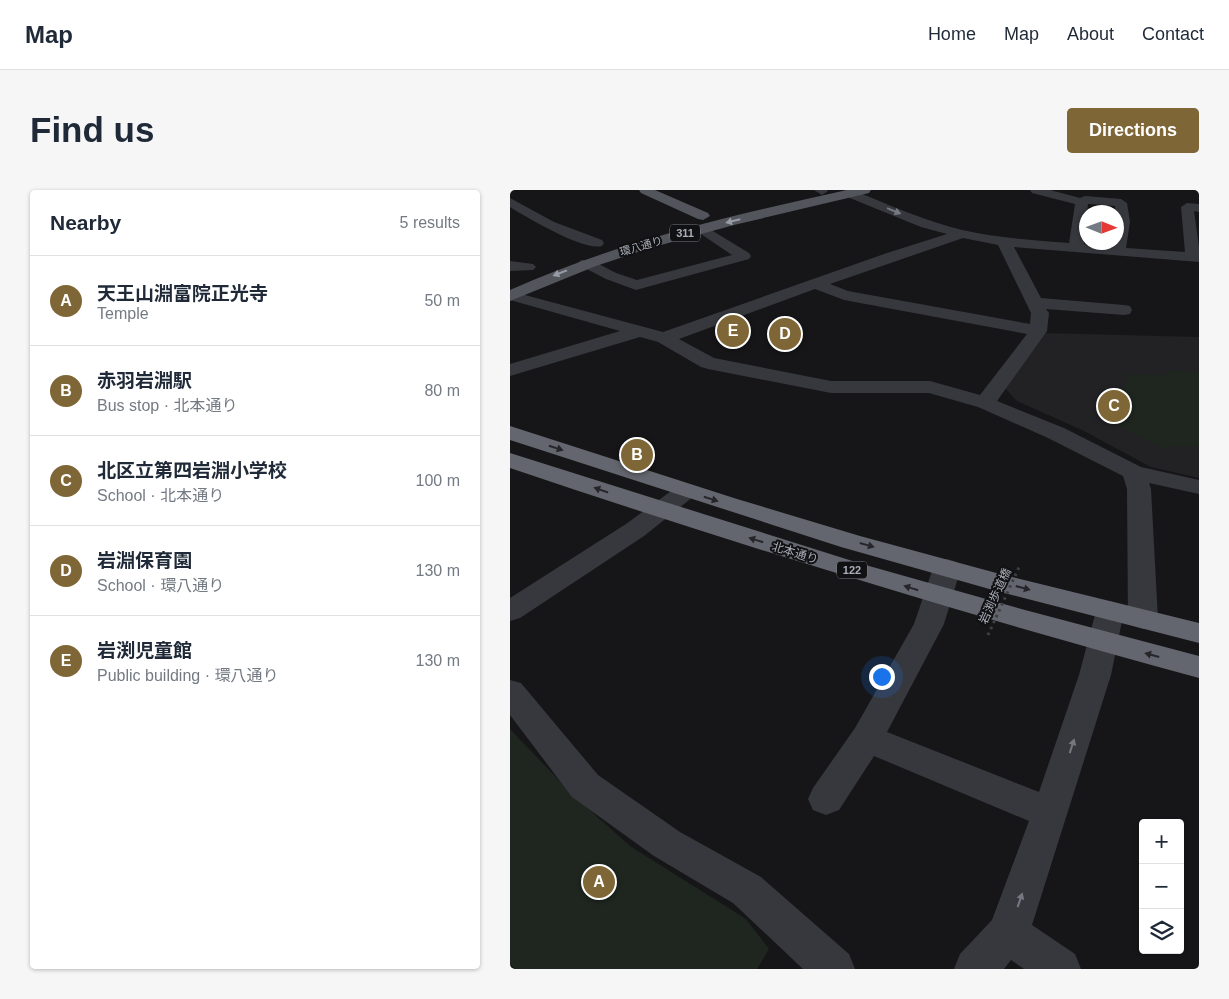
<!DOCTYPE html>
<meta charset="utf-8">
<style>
:root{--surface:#fff;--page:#f6f6f7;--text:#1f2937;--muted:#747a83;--line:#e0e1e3;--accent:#7e6636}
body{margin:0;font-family:Helvetica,"Noto Sans JP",sans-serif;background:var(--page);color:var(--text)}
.controls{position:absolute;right:15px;bottom:15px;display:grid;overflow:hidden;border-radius:5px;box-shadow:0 1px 4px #0004}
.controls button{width:45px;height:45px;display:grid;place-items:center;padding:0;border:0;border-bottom:1px solid var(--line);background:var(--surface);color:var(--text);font:25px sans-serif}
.compass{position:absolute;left:569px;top:15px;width:45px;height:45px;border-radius:50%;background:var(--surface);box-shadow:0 1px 4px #0004;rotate:91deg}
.you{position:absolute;left:371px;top:486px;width:18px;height:18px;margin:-12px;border:4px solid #fff;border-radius:50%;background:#1a73e8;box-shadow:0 0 0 8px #1a73e833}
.badge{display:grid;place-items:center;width:32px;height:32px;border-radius:50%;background:var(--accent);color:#fff;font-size:16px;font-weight:700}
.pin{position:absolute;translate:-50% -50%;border:2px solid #fff;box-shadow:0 1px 5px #0006}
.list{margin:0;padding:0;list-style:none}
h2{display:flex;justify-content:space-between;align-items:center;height:65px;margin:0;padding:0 20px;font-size:21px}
h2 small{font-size:16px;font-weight:400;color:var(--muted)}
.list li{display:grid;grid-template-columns:32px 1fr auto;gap:15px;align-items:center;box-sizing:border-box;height:90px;padding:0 20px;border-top:1px solid var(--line)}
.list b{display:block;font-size:19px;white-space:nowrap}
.list p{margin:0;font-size:16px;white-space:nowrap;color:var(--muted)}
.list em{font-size:16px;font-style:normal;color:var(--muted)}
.icon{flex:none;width:28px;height:28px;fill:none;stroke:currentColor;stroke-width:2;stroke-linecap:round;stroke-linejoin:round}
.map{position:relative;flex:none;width:689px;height:779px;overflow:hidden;border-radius:5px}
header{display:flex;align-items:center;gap:30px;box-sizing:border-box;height:70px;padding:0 25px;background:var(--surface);border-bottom:1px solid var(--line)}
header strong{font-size:24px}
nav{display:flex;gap:28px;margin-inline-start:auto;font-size:18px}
.intro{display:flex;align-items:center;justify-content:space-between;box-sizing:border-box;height:120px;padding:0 30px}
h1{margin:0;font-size:35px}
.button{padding:12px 22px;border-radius:5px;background:var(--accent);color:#fff;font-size:18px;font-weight:700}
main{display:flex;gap:30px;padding:0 30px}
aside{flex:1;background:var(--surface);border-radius:5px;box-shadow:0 1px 4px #0004}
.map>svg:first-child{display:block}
</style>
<header>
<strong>Map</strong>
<nav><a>Home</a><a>Map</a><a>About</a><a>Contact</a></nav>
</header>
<div class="intro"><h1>Find us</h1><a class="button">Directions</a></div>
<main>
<aside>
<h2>Nearby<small>5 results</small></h2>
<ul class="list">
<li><span class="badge">A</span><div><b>天王山淵富院正光寺</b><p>Temple</p></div><em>50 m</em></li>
<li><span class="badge">B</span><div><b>赤羽岩淵駅</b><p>Bus stop · 北本通り</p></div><em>80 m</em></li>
<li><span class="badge">C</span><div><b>北区立第四岩淵小学校</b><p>School · 北本通り</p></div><em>100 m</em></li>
<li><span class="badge">D</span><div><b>岩淵保育園</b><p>School · 環八通り</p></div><em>130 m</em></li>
<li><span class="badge">E</span><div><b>岩渕児童館</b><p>Public building · 環八通り</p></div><em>130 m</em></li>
</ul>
</aside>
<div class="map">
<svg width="689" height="779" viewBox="0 0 689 779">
<rect width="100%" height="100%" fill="#161618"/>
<polygon fill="#222225" points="533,143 689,147 689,288 641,277 574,241 507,211 494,197"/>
<g fill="#1e261f">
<polygon points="657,180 689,182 689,256 660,256 654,259 608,236 617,216 607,213 618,184 658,185"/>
<polygon points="0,539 63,605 120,656 236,729 259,759 247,779 5,779 0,774"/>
</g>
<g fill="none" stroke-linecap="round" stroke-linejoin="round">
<g fill="#37383d" fill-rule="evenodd">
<polygon points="304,0 317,0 318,1 312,5"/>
<path d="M 335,0 L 343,0 C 379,15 415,31 452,40 C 487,48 523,50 559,53 L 565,14 L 522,3 L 520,0 L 540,0 L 570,8 L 575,6 L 611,9 L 617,13 L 620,32 L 616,58 L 675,62 L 671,17 L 677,13 L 689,14 L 689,22 L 684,21 L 689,57 L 689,72 L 504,57 L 531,108 L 614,115 L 620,116 L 622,120 L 620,124 L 614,125 L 536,119 L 539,123 L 537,141 L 487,211 L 554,238 L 631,277 L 689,290 L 689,304 L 639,293 L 641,299 L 648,429 L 643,436 L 633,439 L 623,436 L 618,429 L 617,299 L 613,286 L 538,248 L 468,217 L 419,203 L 321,203 L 198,179 L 191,177 L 148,152 L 130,147 L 0,186 L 0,174 L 110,141 L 0,110 L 0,101 L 153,142 L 377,63 L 437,44 L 411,37 L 335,6 L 333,3 ZM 578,14 L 605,16 L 606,52 L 602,52 L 602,56 L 574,54 ZM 453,48 L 488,55 L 521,123 L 520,134 L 338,101 L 320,94 ZM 305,99 L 334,110 L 517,144 L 470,205 L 420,191 L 321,191 L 204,168 L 169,149 Z"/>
<path d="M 0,8 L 44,32 L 92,50 L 94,53 L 92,56 C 73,61 18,28 0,17 Z"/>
<polygon points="193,35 239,63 241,66 239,69 126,100 96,89 71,76 68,73 71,70 81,70 106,83 127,90 222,65 188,42 186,39"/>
<polygon points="0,71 23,74 26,77 23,80 0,81"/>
<polygon points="176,294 184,296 188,301 184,306 134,346 10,428 0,431 0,408 116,334 168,296"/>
<polygon points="437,369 447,372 451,378 434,434 377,542 529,602 569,485 586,421 590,414 600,411 610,414 614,421 601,485 522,735 565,764 571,779 514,779 501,770 494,779 444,779 450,764 482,730 519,631 364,566 329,620 316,625 303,620 298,609 303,598 345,538 404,434 423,378 427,372"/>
<polygon points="0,490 11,493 88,585 170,642 251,687 339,764 345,779 293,779 223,713 144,666 62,607 0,525"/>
</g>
<g fill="#53555c" fill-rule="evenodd">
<polygon points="129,0 145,0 198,23 200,26 193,30 188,29 131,3"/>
<path d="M 337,0 L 361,0 L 359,3 L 224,35 L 140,58 L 86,76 L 0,111 L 0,100 C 107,52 223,25 337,0 Z"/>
</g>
<g fill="#63666e" fill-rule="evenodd">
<polygon points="0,236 227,309 350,346 490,384 689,433 689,453 490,402 331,357 0,250"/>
<path d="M 0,263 L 352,374 L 515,420 L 689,466 L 689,488 C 457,425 228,355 0,278 Z"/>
</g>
<polyline stroke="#3d3f44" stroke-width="3" stroke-dasharray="2.5 4" stroke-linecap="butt" points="478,445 510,375"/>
</g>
<defs><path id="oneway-solid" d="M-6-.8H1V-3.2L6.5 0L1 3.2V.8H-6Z" transform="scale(1.25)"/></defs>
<g fill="#757881">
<use href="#oneway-solid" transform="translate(384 21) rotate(22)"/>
<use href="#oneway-solid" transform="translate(562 556) rotate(-72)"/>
<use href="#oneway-solid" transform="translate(510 710) rotate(-71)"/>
</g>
<g fill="#979ba6">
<use href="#oneway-solid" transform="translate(223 31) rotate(166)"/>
<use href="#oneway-solid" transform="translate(50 83) rotate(159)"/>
</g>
<g fill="#26262a">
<use href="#oneway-solid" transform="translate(46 258) rotate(18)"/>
<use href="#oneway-solid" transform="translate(91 300) rotate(-161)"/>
<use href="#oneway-solid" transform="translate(201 309) rotate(17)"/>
<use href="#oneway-solid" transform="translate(246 350) rotate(-163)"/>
<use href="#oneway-solid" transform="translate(357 355) rotate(16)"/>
<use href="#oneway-solid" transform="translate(401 398) rotate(-163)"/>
<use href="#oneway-solid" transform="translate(513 398) rotate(15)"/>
<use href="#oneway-solid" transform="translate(642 465) rotate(-165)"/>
</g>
<g text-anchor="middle" stroke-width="4" stroke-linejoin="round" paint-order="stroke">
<g fill="#111113" stroke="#7b7e86" stroke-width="1">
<rect x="160" y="34.5" width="30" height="17" rx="4"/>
<rect x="327" y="371.5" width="30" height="17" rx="4"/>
</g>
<g font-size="11" font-weight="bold" fill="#a8adb8">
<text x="175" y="47">311</text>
<text x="342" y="384">122</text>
</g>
<g font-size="11" fill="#a8adb8" stroke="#111113">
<text transform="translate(131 56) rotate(-16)" y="4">環八通り</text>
</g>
<g font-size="12" fill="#a8adb8" stroke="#111113">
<text transform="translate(285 363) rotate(17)" y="4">北本通り</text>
<text transform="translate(485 406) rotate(-65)" y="4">岩渕歩道橋</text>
</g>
</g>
</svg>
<div class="controls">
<button>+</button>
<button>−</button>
<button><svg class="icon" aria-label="layers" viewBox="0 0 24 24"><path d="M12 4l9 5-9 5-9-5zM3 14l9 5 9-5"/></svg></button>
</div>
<svg class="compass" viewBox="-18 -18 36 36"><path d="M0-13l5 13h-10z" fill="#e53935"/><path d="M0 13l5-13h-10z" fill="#747a83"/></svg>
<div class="you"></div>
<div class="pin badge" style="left:89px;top:692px">A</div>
<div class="pin badge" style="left:127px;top:265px">B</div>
<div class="pin badge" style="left:604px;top:216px">C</div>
<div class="pin badge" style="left:275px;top:144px">D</div>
<div class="pin badge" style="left:223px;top:141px">E</div>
</div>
</main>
